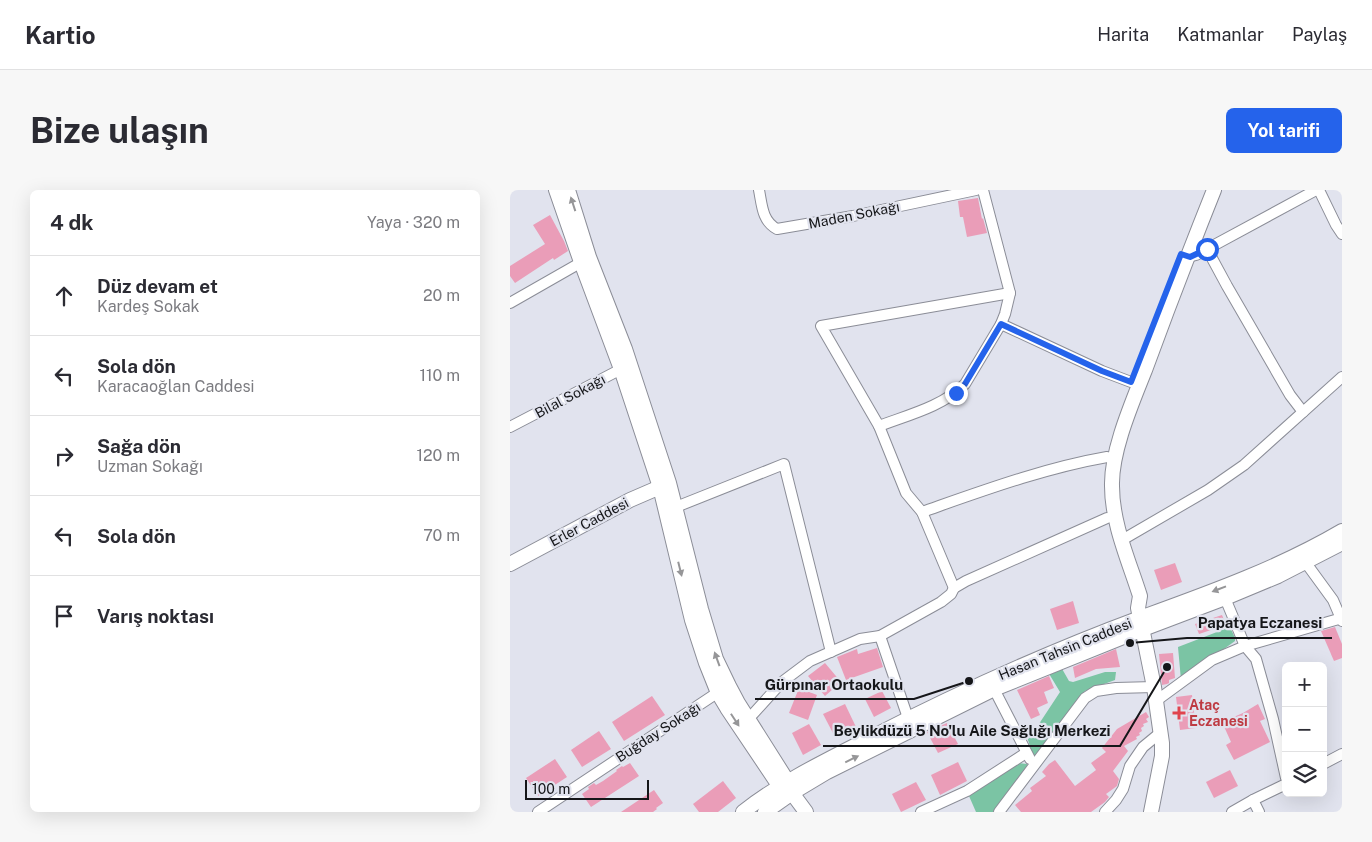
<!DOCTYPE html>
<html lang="tr">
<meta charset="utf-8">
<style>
:root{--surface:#fff;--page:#f7f7f7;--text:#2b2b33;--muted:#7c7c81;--line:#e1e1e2;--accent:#2563eb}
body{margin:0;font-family:"Public Sans",sans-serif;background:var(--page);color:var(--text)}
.controls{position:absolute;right:15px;bottom:15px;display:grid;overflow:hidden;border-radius:8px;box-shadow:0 5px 20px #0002}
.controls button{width:45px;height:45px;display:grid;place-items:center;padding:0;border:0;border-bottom:1px solid var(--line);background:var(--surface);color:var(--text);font:25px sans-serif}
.scale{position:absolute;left:15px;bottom:12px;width:124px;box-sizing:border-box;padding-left:5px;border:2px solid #151619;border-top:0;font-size:14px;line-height:18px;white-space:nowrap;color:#151619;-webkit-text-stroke:4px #e1e3ee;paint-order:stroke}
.stop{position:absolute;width:15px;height:15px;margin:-11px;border:4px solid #2563eb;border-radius:50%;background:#fff}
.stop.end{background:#2563eb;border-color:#fff;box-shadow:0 1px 5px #0008}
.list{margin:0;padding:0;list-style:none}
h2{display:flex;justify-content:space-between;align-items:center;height:65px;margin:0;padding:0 20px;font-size:21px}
h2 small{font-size:16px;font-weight:400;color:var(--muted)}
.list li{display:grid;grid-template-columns:32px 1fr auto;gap:15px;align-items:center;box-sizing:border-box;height:80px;padding:0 20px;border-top:1px solid var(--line)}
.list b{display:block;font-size:19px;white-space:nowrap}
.list p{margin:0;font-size:16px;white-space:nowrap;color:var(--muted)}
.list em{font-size:16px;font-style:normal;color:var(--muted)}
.icon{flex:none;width:28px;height:28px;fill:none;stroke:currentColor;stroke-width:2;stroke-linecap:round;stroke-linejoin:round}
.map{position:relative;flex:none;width:832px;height:622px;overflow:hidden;border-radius:8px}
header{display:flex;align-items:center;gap:30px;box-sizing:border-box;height:70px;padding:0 25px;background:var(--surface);border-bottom:1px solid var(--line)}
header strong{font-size:24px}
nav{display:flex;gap:28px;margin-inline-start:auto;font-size:18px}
.intro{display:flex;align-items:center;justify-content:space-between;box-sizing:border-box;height:120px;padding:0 30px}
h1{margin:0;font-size:35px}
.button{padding:12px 22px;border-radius:8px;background:var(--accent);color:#fff;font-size:18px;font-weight:700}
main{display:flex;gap:30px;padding:0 30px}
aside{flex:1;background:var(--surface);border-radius:8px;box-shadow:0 5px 20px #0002}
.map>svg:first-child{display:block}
</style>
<header>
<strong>Kartio</strong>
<nav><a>Harita</a><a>Katmanlar</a><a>Paylaş</a></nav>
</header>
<div class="intro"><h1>Bize ulaşın</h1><a class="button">Yol tarifi</a></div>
<main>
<aside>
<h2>4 dk<small>Yaya · 320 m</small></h2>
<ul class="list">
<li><svg class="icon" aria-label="ahead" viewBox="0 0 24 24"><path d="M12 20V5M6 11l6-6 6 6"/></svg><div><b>Düz devam et</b><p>Kardeş Sokak</p></div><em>20 m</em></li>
<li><svg class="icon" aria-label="left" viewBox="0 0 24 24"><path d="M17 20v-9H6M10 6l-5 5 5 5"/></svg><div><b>Sola dön</b><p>Karacaoğlan Caddesi</p></div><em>110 m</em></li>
<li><svg class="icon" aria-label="right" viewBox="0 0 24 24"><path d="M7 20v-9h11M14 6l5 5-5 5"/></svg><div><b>Sağa dön</b><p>Uzman Sokağı</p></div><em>120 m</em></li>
<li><svg class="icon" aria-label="left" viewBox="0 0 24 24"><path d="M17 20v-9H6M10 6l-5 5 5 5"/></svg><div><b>Sola dön</b></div><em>70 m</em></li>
<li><svg class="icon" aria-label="arrive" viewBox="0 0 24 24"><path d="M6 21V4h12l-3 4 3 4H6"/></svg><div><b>Varış noktası</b></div></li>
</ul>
</aside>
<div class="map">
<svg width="832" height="622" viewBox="0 0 832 622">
<rect width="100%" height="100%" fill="#e1e3ee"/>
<g fill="#7bc4a4">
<polygon points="720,437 725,448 725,451 671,490 668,457"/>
<polygon points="551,477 559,491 563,492 595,482 606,482 605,490 575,501 527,565 523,565 516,544 523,543 550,502 538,482"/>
<polygon points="508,573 517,574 517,578 491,613 483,622 466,622 459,606"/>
</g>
<g fill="#ea9db8">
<polygon points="468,8 472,29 473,28 477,43 457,47 453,27 450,27 448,11"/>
<polygon points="40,25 54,51 58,61 44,70 43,68 5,93 0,86 0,76 35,54 23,35"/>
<polygon points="665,373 672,392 651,400 644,380"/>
<polygon points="563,411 569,433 547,440 540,419"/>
<polygon points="712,425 716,435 689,444 685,434"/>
<polygon points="825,437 832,454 832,468 824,471 811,441"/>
<polygon points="367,458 373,477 336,490 327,467 347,459 348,464"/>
<polygon points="606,459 610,477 586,479 565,488 563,477"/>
<polygon points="663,463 665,488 659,490 659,493 657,494 652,495 649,464"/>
<polygon points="315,473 331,492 315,506 298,486"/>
<polygon points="539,486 544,498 534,502 538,513 527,518 530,525 521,529 507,500"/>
<polygon points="289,498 307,505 298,530 279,523"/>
<polygon points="372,501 381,518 364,527 355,509"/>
<polygon points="682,505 686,538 670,540 666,507"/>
<polygon points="142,506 155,525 114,551 102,532"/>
<polygon points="335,514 346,537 325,547 313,524"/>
<polygon points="748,514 755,529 750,531 760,552 724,570 716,555 721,552 712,532 733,523"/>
<polygon points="636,522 639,527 636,529 638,532 633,534 634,536 631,538 632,541 629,543 630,545 626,547 627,549 614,556 618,561 603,581 609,589 607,596 596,604 599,607 595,612 581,622 511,622 505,615 522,601 520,598 536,586 532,582 539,574 545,570 565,596 586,580 581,573 596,562 592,558 607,539"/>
<polygon points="437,533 448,554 428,563 417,542"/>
<polygon points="299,534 311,555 293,565 282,543"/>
<polygon points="89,541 101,559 72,577 61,560"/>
<polygon points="45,569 57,587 28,606 16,588"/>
<polygon points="448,572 457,591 430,605 421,585"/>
<polygon points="120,573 129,586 81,617 72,604 79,599 78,597 84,593 86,595 93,591 107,581 106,580 112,576 113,577"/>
<polygon points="720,580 728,596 704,608 696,592"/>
<polygon points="213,591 226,608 208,622 189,622 183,614"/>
<polygon points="406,592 416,610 391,622 382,604"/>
<polygon points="144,600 153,613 146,618 147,619 143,622 111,622"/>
</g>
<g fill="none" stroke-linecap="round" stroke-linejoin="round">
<defs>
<g id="street">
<path d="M 249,0 C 252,15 252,31 267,39 L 343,26 L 466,0"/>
<polyline points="809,0 826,35 832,44"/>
<polyline points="697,59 717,96 780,205 793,222"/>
<polyline points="678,67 686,65 697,59 806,0"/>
<polyline points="0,113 77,69"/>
<polyline points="491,134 592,181 621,192"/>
<path d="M 369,236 C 398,225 432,217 455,194 L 491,134 L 495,124 L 500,103 L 473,0"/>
<polyline points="0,237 117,176"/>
<polyline points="166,317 274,274 321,462"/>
<path d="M 412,322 C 472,301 534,278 597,267"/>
<polyline points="612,350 698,300 734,275 832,187"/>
<polyline points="796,373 823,410 832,431"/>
<polyline points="444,398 412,322 396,303 369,236 311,136 500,103"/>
<polyline points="715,408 735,456 746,469 763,529 776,588"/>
<polyline points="370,446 398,528"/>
<polyline points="484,499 520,569"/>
<polyline points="646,511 702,470 735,456 832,428"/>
<polyline points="243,524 272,492 300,471 350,449 370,446 431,412 441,404 444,398 456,391 597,328"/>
<polyline points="813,574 832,564"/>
<polyline points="743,610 749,622"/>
<polyline points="28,622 213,499"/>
<polyline points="411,622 457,601 516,563"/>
<polyline points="489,622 575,508 586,501 606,498 644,497"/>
<polyline points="595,622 606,610 613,599 620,576 633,557 650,543"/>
<polyline points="722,622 743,610 776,594"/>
</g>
<g id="secondary">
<polyline points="46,0 71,72 111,179 150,297 182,430 196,473 208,503 217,518 270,597 274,599"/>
<polyline points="58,0 79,67 115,159 159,293 191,419 206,469 219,496 228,513 278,592 282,603 296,622"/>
<polyline points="0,374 120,310 157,294"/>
<path d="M 233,622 C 271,592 317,570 360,548 C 448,503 538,462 630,428 C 699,403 769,378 832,341"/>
<polyline points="255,622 282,603 317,582 484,499 633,439 715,408 768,386 832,353"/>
<path d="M 641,622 L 652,566 L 652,553 L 644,497 L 628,418 L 630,406 C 619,371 602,334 602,296 C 601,261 622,213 635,180 C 657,120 680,60 704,0"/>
</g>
</defs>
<use href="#street" stroke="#8b8d97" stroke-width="12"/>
<use href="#secondary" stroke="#8b8d97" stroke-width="16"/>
<use href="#street" stroke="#fff" stroke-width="10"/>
<use href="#secondary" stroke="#fff" stroke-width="14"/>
</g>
<defs><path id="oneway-solid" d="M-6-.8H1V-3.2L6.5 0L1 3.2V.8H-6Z" transform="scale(1.25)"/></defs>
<g fill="#969698">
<use href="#oneway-solid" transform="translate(63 14) rotate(-108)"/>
<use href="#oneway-solid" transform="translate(170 379) rotate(76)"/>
<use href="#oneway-solid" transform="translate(709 399) rotate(159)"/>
<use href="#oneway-solid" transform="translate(207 469) rotate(-110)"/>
<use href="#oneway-solid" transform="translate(225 530) rotate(57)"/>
<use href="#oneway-solid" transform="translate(342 569) rotate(-26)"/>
</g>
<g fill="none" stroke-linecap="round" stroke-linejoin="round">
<polyline stroke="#2563eb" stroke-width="6" points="446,203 455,194 491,134 592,181 621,192 671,64 680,67 697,59"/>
</g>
<path fill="#e0444e" stroke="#e1e3ee" stroke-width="2" d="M666.5 515.5h5v5h5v5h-5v5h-5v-5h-5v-5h5z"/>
<g text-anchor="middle" stroke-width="4.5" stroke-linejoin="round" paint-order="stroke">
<g font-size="14" fill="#151619" stroke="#e1e3ee">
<text transform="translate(344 25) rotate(-11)" y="5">Maden Sokağı</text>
<text transform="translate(60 206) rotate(-28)" y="5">Bilal Sokağı</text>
<text transform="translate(79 332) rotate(-28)" y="5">Erler Caddesi</text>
<text transform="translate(555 459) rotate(-22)" y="5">Hasan Tahsin Caddesi</text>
<text transform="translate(148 542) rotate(-33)" y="5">Buğday Sokağı</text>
</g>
<g font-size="14" font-weight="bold" fill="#be3a42" stroke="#e1e3ee" text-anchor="start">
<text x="679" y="520">Ataç<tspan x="679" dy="16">Eczanesi</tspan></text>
</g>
</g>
<path fill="none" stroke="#151619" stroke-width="2" d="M620 453L677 448H822M459 491L404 509H245M657 477L610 556H313"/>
<g fill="#151619" stroke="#e1e3ee" stroke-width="2">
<circle cx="620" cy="453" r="5"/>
<circle cx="459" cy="491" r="5"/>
<circle cx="657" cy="477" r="5"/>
</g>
<g font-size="15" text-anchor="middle" font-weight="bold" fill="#151619" stroke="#e1e3ee" stroke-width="4.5" stroke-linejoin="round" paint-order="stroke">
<text x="750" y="438">Papatya Eczanesi</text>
<text x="324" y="500">Gürpınar Ortaokulu</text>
<text x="462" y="546">Beylikdüzü 5 No'lu Aile Sağlığı Merkezi</text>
</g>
</svg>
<div class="controls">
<button>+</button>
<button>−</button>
<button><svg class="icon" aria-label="layers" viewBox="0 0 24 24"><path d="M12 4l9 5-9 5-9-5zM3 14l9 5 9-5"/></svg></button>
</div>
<div class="scale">100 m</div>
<div class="stop" style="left:697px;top:59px"></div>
<div class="stop end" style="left:446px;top:203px"></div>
</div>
</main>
